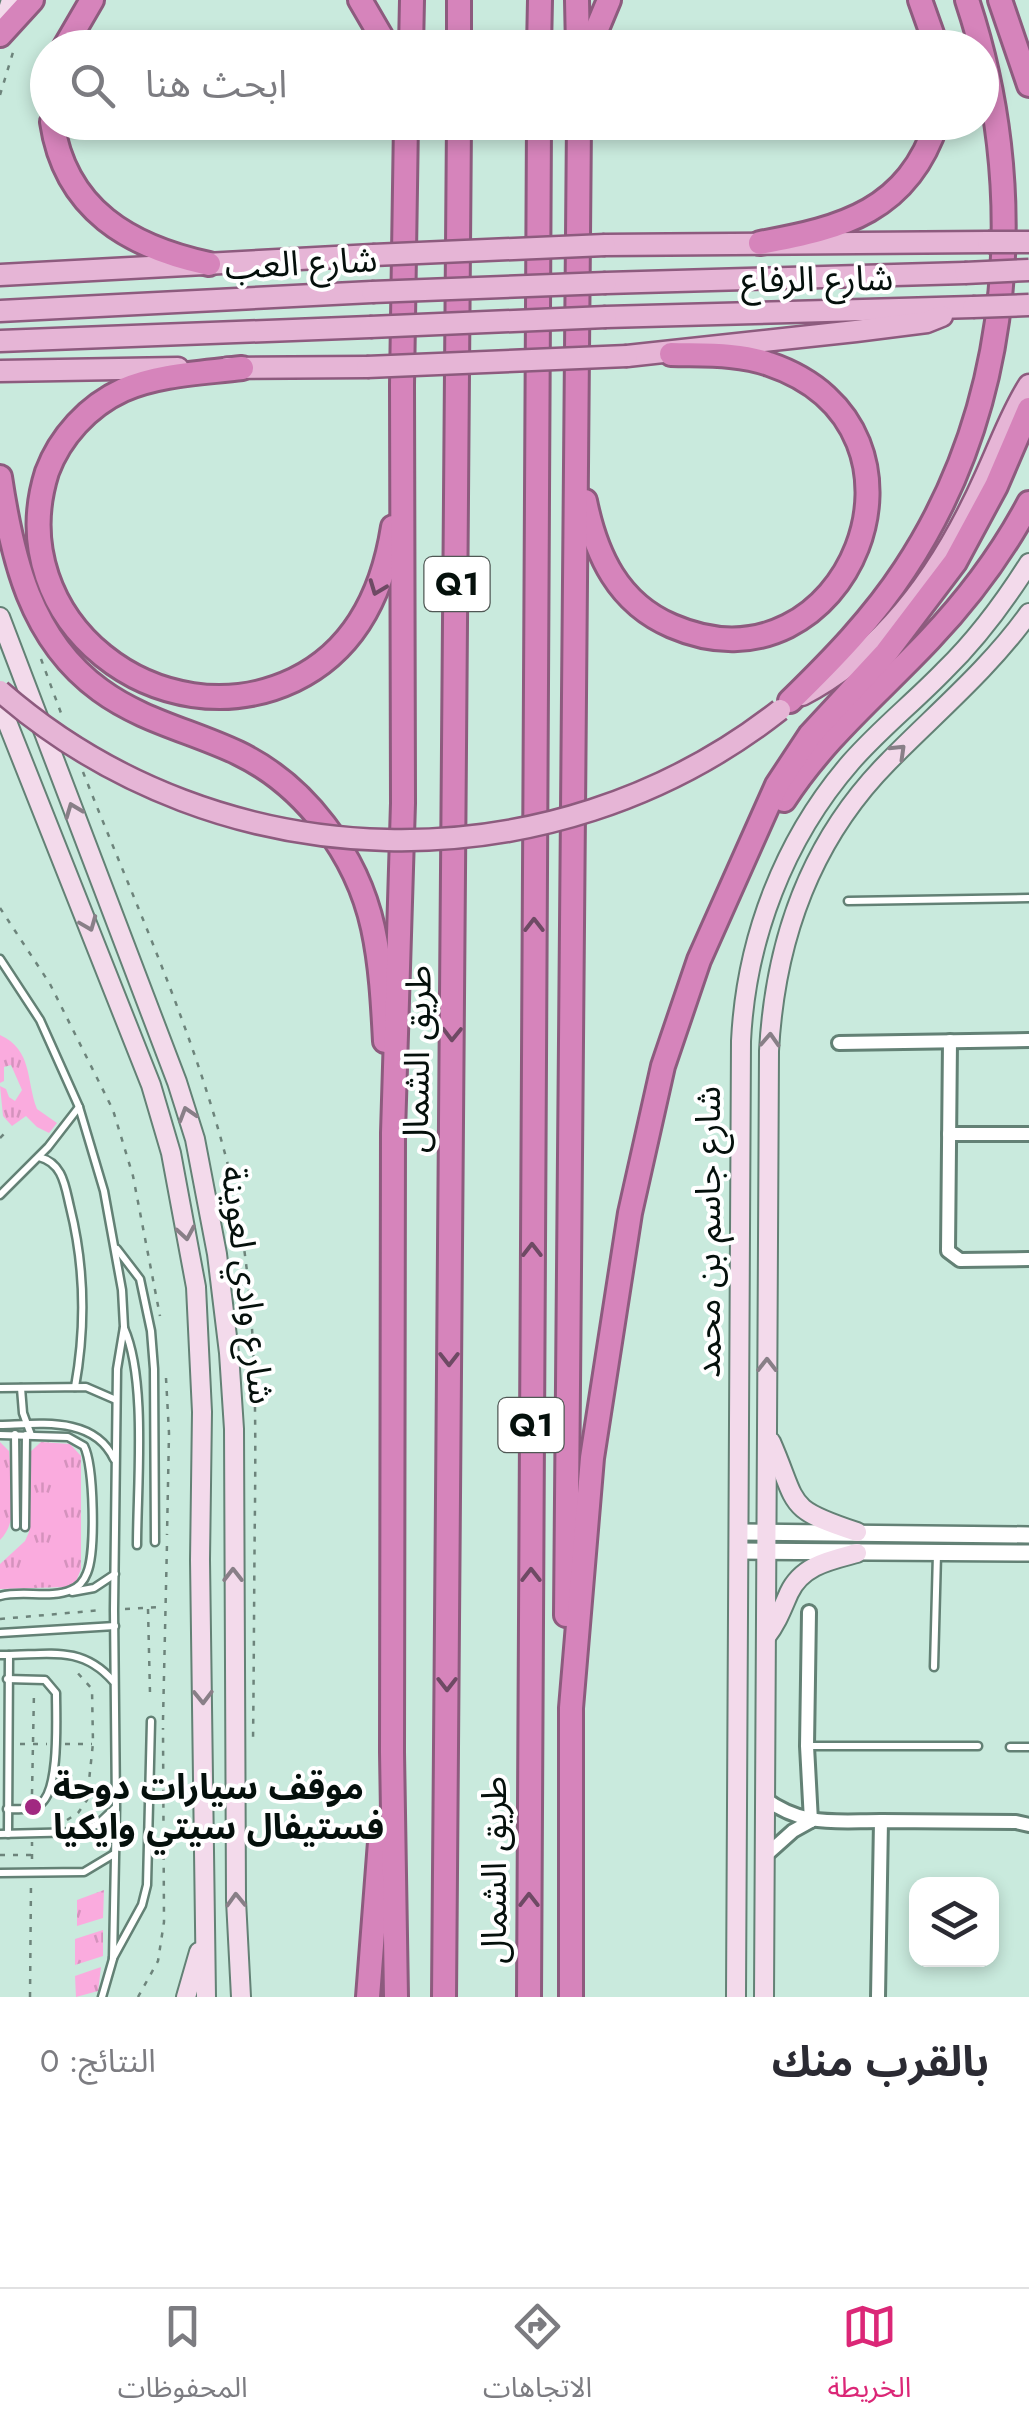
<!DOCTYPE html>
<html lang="ar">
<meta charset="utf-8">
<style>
:root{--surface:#fff;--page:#f2f2f3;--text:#2b2b33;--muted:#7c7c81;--line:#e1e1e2;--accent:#db2777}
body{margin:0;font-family:Jost,"Noto Sans Arabic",sans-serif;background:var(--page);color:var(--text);direction:rtl}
.controls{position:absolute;right:30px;bottom:30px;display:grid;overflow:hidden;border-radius:20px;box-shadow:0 5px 15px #0003}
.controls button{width:90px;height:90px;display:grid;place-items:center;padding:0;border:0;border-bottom:2px solid var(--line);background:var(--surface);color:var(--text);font:50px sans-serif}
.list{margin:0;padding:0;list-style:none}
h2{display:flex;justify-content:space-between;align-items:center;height:130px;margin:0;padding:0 40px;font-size:42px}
h2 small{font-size:32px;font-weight:400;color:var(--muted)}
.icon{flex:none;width:55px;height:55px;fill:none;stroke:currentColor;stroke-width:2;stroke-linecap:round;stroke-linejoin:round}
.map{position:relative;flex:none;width:1029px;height:1997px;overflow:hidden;direction:ltr}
.search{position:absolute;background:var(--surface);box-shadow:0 5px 15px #0003;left:30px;right:30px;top:30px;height:110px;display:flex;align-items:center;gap:25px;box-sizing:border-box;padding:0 35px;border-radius:55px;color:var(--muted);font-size:38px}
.sheet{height:290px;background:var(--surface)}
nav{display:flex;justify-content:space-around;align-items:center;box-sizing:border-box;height:140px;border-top:2px solid var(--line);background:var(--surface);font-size:28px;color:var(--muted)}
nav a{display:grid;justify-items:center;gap:5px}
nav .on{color:var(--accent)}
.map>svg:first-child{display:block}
</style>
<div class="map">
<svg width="1029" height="1997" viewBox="0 0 1029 1997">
<defs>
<pattern id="grass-tufts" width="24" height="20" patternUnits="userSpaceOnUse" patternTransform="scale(2.5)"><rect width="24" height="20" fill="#faabde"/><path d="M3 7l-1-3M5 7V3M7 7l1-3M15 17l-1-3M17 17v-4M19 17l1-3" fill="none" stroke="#d592bd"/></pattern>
</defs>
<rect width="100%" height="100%" fill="#c9eadd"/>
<g fill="url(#grass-tufts)">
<path d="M 0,1035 C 33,1050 26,1081 37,1109 L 57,1123 L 49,1133 L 37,1127 L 26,1116 L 12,1126 L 3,1116 L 0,1086 L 6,1089 L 9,1097 L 15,1101 L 22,1090 L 11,1065 L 4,1067 L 4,1081 L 0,1083 Z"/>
<path d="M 0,1442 L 9,1451 C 11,1479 21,1519 0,1540 Z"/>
<polygon points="41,1442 70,1444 81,1456 81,1569 75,1584 67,1587 0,1589 0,1564 25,1541 29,1532 29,1453"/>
<polygon points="104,1890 103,1918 77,1926 77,1900"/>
<polygon points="103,1930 103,1956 75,1965 75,1939"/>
<polygon points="101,1967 98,1991 76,1997 75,1976"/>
</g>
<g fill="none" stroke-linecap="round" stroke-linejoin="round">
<defs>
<g id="service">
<polyline points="848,901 1029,898"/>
<polyline points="0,959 40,1020 79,1107 104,1191 122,1290 124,1327 117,1369 114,1610 116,1807 113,1959 102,1997"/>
<path d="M 39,1157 C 63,1163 65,1186 70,1207 C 85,1267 86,1326 75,1387"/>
<polyline points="0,1195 48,1147 79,1107"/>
<polyline points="117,1249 140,1279 151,1331 154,1369 155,1542"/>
<path d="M 124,1328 C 147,1379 137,1486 137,1545"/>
<polyline points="0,1388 86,1387 116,1400"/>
<polyline points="21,1388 23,1413 31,1435"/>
<path d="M 0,1425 C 41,1424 94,1416 114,1459"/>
<polyline points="15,1434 16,1526"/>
<path d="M 0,1435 L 68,1437 L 84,1446 C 94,1465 96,1552 87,1573 C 84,1581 79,1587 71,1590 C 51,1599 22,1590 0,1596"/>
<polyline points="25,1527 26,1435"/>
<polyline points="72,1592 94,1588 115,1574"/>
<polyline points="0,1633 115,1626"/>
<path d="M 0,1655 C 45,1656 80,1643 113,1681"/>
<polyline points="934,1667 937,1554"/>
<path d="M 7,1679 L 45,1680 L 56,1693 C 56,1718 60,1791 40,1804 C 30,1811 18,1809 7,1809"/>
<polyline points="808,1746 978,1746"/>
<polyline points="1010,1747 1029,1747"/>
<polyline points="0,1834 81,1832 98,1824 115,1808"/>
<polyline points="8,1834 9,1655"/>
<polyline points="0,1873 84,1872 114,1854"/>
<polyline points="113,1958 142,1905 147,1885 151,1721"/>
</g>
<g id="minor">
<polyline points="950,1041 948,1251 960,1260 1029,1259"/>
<polyline points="839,1043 1029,1040"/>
<polyline points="949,1134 1029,1134"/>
<polyline points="809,1612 807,1746 811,1821"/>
<path d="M 764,1798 C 803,1827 834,1821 881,1821"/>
<polyline points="765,1856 793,1831 811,1821"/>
<polyline points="878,1997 881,1821 1016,1822 1029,1825"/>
</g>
<g id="tertiary">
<polyline points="740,1532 1029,1535"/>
<polyline points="740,1551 1029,1553"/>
</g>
<g id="secondary">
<polyline points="2,29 11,0"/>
<polyline points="0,617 177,1082 195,1139 217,1254 229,1353 234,1429 236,1900 241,1997"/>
<polyline points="0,704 151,1085 171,1153 196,1287 202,1412 200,1560 206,1997"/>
<path d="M 771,1442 C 799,1506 784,1508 857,1532"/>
<path d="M 766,1637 C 777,1623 782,1609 789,1593 C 802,1565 831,1560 857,1553"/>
<polyline points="186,1997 199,1952"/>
<path d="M 736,1997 L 741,1041 C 746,939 784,839 851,762 C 880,729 914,702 944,671 C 977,639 1005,601 1029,563"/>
<path d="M 764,1997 L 769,1051 C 775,941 810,841 888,762 C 936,713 989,669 1029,613"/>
</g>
<g id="primary">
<polyline points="605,245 988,242"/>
<polyline points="0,275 373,255"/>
<polyline points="606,283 965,273"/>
<polyline points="0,311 372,292"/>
<polyline points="606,317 973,307"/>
<polyline points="0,341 370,327"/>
<polyline points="627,356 856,331 927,322 942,316"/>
<polyline points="227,368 367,367"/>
<polyline points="0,371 178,368"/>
<path d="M 802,695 C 889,650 947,563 986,475 C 1000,445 1011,413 1029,385"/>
</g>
<g id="motorway">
<polyline points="360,0 388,48"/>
<polyline points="459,0 459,48"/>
<polyline points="577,0 578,48"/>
<polyline points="920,0 937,48"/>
<polyline points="1000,0 1029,85"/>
<polyline points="0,35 32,0"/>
<polyline points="64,48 92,0"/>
<polyline points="411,48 412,0"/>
<polyline points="539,48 540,0"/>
<polyline points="589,48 609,0"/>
<path d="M 52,122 C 65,210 130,247 209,264"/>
<path d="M 760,243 C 843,228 908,211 937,122"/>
<path d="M 242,368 C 203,373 159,374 123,390 C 88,406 60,437 47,472 C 0,621 161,743 294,680 C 356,650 383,591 393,527"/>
<path d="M 0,477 C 12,557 30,639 100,690 C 142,721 192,731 238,753 C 305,785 357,855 373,928 C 381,965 383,1003 385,1041"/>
<path d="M 585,501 C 596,555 618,603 672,626 C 847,702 958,428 769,364 C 739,353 703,355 671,354"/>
<path d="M 790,701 C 832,660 873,618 905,569 C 1015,402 1029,186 967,0"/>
<path d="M 784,800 C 824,738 879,693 929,640 C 967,600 1003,552 1029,503"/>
<polyline points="566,1615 579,122"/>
<polyline points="368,1997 381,1829"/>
<polyline points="396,1997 392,1752 393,1133 403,803 402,385 406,122"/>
<polyline points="444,1997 459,122"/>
<polyline points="529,1997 539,122"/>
<polyline points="571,1997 571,1708 592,1458 630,1213 663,1066 699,960 777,785 810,735 886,653 955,562 996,486 1029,409"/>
</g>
</defs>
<use href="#service" stroke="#638175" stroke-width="11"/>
<use href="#minor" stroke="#638175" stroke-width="18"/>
<use href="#tertiary" stroke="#638175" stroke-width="20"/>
<use href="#secondary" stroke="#638175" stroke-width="22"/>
<use href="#primary" stroke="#8d5b7e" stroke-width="25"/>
<use href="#motorway" stroke="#8d5b7e" stroke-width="28"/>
<g stroke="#6d847b" stroke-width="2.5" stroke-dasharray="5 8" stroke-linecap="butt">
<polyline points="0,95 14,49"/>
<polyline points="41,659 61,713"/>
<path d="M 83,772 C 132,896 189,1020 224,1150 C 256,1266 256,1386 255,1505 C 254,1583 254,1662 253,1741"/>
<polyline points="0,908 50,984 113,1110 133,1176 160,1316"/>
<polyline points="0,1138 8,1130"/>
<polyline points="166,1378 169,1433 167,1535"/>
<polyline points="125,1609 162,1607"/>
<polyline points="148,1609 150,1693"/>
<polyline points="0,1619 102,1610"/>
<polyline points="163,1720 167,1543"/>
<polyline points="20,1744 47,1744"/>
<polyline points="65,1744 92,1744"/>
<polyline points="32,1794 34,1692"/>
<polyline points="67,1820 78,1813 87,1800 93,1743 92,1689 75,1670"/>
<polyline points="0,1855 32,1855"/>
<polyline points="32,1859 32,1842"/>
<polyline points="30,1997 31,1882"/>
<polyline points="138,1997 158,1961 164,1922 163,1728"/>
</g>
<use href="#service" stroke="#fff" stroke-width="6"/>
<use href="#minor" stroke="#fff" stroke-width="12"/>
<use href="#tertiary" stroke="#fff" stroke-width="15"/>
<use href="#secondary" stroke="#f3daeb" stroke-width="18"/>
<use href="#primary" stroke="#e6b5d6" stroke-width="20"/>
<use href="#motorway" stroke="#d684bb" stroke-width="22"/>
<defs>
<g id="primary-bridge">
<polyline points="988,242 1029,242"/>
<polyline points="373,255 605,245"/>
<polyline points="965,273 1029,270"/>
<polyline points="372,292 606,283"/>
<polyline points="973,307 1029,305"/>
<polyline points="370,327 606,317"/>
<polyline points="367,367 627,356"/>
<path d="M 0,691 C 220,883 551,890 780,710"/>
</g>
</defs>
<use href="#primary-bridge" stroke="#8d5b7e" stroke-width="25" stroke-linecap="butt"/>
<use href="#primary-bridge" stroke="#e6b5d6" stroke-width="20"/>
</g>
<defs><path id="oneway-chevron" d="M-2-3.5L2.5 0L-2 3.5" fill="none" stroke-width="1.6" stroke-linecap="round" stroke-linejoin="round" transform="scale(2.5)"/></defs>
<g stroke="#6e4a64">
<use href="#oneway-chevron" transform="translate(377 588) rotate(111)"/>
<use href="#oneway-chevron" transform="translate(534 925) rotate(-90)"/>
<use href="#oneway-chevron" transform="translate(452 1034) rotate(91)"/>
<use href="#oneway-chevron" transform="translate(532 1250) rotate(-90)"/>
<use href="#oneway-chevron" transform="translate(449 1359) rotate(90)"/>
<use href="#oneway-chevron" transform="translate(531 1575) rotate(-90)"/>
<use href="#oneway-chevron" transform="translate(447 1684) rotate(90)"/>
<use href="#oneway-chevron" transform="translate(529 1900) rotate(-90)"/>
</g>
<g stroke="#887f87">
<use href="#oneway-chevron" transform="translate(899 751) rotate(-44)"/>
<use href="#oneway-chevron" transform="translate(73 810) rotate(-111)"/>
<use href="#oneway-chevron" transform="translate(89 924) rotate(68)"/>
<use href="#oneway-chevron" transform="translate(770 1040) rotate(-87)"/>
<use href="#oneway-chevron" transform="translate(187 1114) rotate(-107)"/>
<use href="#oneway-chevron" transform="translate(186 1233) rotate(80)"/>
<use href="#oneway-chevron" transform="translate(767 1365) rotate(-90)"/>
<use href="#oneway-chevron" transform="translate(233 1575) rotate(-90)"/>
<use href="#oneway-chevron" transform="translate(203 1697) rotate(89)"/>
<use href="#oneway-chevron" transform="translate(236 1900) rotate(-92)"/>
</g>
<circle fill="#a12981" stroke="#fff" stroke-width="4" cx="33" cy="1807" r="10"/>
<g text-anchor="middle" stroke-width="8" stroke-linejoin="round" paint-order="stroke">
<g fill="#fff" stroke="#505855" stroke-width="2.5">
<rect x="424.5" y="557" width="65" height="54" rx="8"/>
<rect x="498.5" y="1398" width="65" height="54" rx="8"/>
</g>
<g font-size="32" font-weight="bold" fill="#05100c">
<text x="457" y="595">Q1</text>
<text x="531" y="1436">Q1</text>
</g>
<g font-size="35" fill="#05100c" stroke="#fff">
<text transform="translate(301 263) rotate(-3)" y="12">شارع العب</text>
<text transform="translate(817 279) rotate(-1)" y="12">شارع الرفاع</text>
<text transform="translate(417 1059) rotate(-89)" y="12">طريق الشمال</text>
<text transform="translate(708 1232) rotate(-90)" y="12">شارع جاسم بن محمد</text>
<text transform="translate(248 1285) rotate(83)" y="12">شارع وادي لعوينة</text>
<text transform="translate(494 1870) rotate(-90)" y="12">طريق الشمال</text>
</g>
<g font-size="35" font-weight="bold" fill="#05100c" stroke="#fff" text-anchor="start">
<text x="53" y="1799">موقف سيارات دوحة<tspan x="53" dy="40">فستيفال سيتي وايكيا</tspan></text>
</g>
</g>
</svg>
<div class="controls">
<button><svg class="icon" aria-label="layers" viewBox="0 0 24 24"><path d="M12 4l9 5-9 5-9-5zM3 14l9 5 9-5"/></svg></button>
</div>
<div class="search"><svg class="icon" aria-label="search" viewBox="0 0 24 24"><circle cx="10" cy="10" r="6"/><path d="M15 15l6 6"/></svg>ابحث هنا</div>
</div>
<section class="sheet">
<h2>بالقرب منك<small>النتائج: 0</small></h2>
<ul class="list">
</ul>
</section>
<nav>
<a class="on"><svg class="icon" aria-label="map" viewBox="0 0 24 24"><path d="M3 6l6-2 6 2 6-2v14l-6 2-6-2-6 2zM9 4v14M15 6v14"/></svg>الخريطة</a>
<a><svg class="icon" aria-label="directions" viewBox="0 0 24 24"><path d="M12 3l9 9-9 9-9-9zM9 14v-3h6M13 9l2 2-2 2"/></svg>الاتجاهات</a>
<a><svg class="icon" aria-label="saved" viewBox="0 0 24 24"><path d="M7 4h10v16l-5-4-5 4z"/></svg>المحفوظات</a>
</nav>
